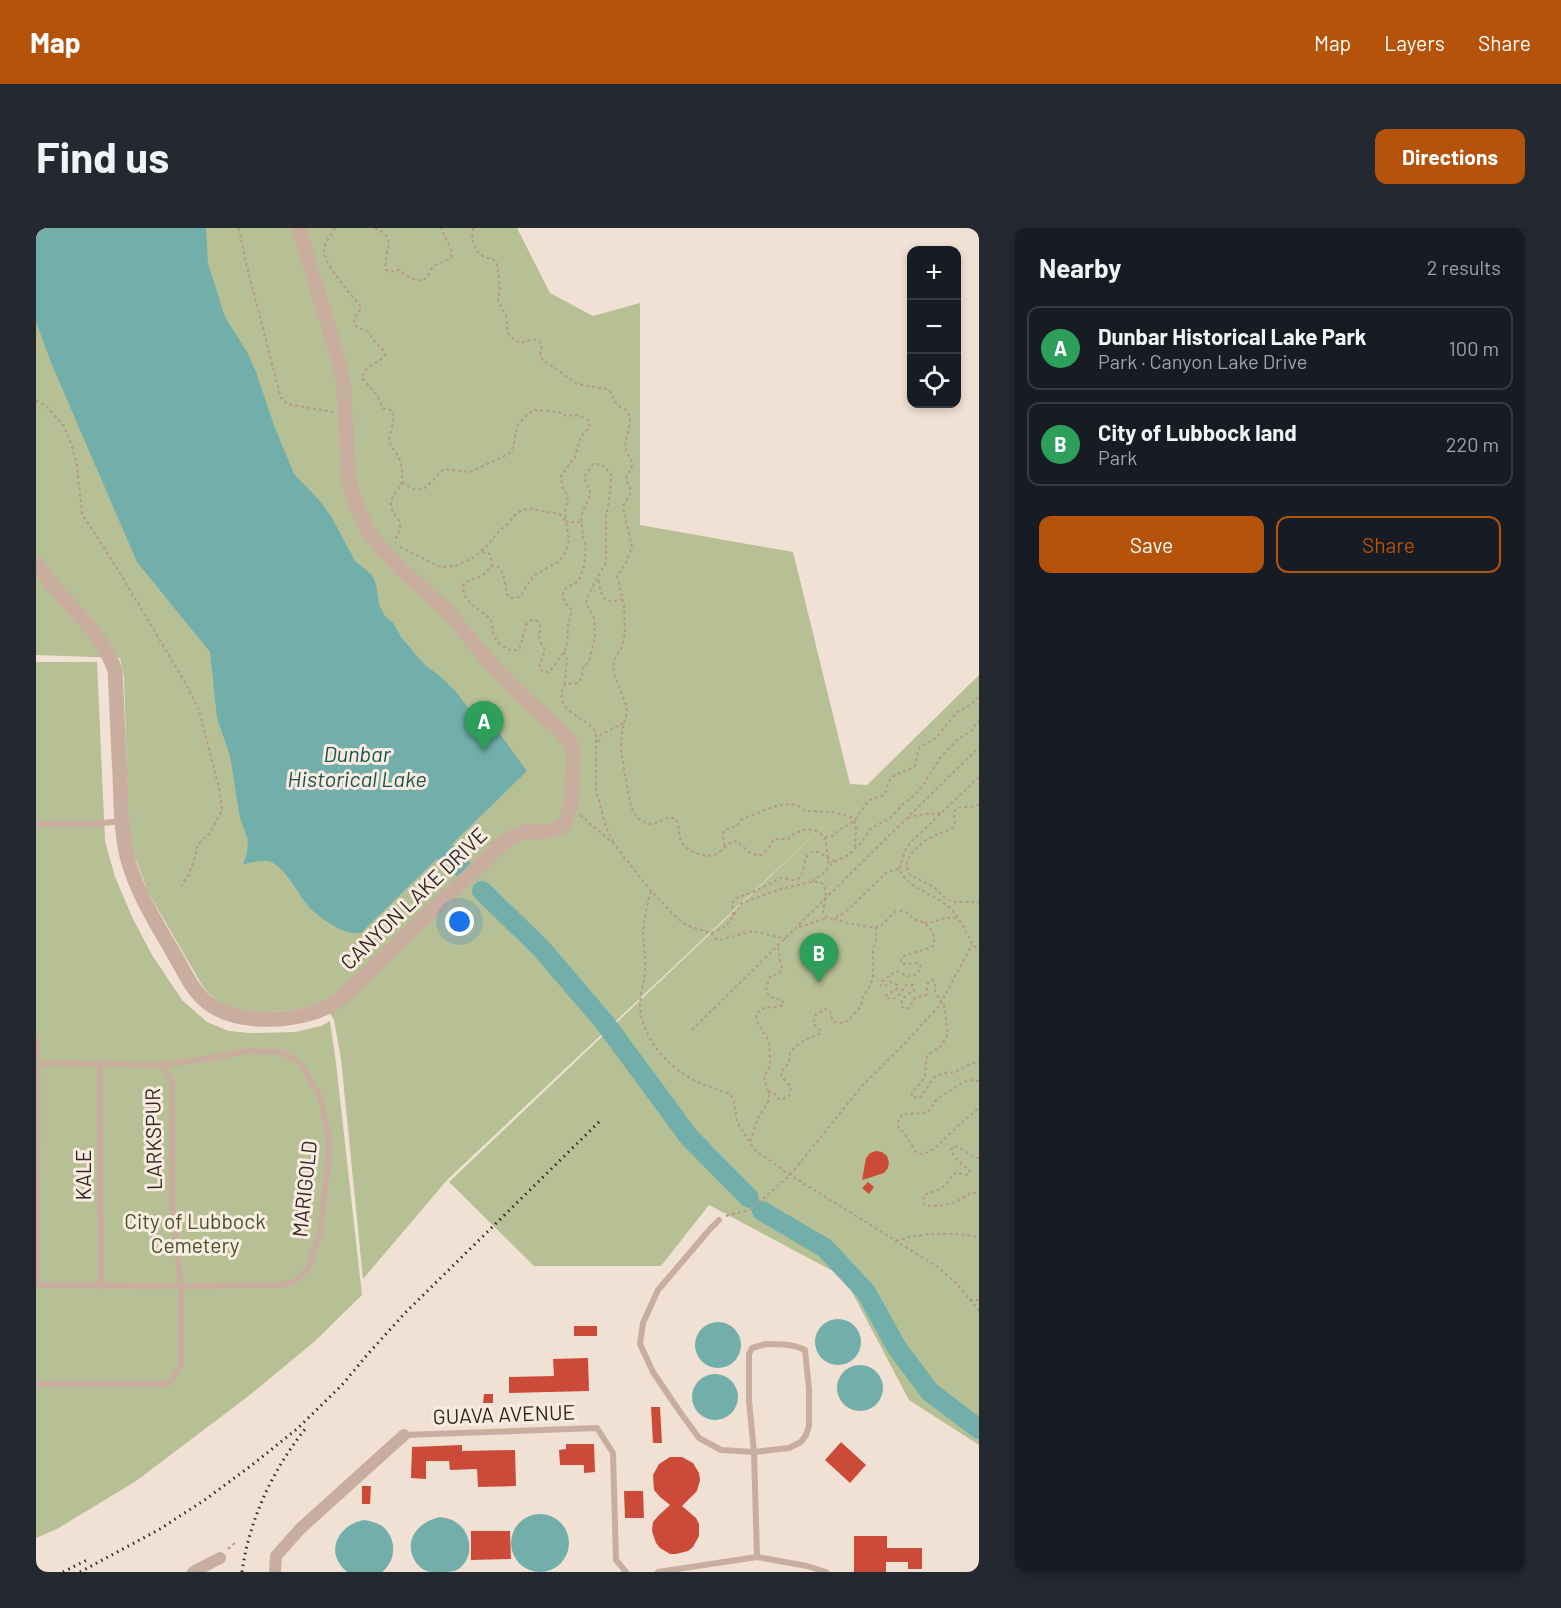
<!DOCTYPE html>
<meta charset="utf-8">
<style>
:root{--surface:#171b24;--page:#242831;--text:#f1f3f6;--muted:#9ea1a6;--line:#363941;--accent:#b45309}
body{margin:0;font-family:Barlow,sans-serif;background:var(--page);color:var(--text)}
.controls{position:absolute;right:18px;top:18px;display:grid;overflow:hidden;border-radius:12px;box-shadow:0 3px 9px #0003}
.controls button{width:54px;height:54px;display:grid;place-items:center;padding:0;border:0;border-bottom:2px solid var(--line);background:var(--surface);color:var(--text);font:30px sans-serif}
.you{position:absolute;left:424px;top:694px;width:21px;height:21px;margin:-15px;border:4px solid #fff;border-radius:50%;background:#1a73e8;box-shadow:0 0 0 9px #1a73e833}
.badge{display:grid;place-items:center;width:39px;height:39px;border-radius:50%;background:var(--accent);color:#fff;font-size:20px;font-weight:700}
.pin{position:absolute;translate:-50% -50px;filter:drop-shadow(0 2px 3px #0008)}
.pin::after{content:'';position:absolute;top:32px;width:21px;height:18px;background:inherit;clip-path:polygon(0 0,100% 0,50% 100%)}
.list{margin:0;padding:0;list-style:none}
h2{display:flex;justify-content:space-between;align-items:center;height:78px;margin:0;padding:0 24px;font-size:26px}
h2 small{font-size:20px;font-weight:400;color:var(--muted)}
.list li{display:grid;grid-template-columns:39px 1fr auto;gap:18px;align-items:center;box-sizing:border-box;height:84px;margin:0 12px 12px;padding:0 12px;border:2px solid var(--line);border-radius:12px}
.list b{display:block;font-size:22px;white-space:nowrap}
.list p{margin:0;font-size:20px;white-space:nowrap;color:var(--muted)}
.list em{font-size:20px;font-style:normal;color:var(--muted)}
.actions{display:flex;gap:12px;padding:18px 24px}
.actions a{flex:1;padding:14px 0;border:2px solid var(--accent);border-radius:12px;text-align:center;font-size:21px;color:var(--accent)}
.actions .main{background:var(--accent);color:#fff}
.icon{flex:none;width:33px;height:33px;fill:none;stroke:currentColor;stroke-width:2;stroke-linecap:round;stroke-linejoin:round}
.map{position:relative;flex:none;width:943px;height:1344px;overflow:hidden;border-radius:12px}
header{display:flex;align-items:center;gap:36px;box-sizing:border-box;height:84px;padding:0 30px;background:var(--accent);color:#fff}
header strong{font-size:28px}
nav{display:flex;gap:33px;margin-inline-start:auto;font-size:21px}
.intro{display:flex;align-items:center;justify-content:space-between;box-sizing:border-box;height:144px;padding:0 36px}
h1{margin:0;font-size:42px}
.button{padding:15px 27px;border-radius:12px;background:var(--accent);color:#fff;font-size:21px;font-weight:700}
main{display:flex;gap:36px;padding:0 36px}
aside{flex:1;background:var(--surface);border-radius:12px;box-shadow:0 3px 9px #0003}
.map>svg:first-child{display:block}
</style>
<header>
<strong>Map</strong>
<nav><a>Map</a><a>Layers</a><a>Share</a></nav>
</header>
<div class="intro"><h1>Find us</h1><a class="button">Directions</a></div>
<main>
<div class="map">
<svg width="943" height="1344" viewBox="0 0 943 1344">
<rect width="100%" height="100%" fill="#f1e0d4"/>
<g fill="#b7c094">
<path d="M 0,0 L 481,0 L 514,65 L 557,88 L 604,75 L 604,297 L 757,324 L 814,556 L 831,557 L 943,447 L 943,1217 L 873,1172 L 808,1049 L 673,977 L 625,1038 L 498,1038 L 413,954 L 801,585 L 411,952 L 327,1051 L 305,831 L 298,792 L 287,773 C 266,784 215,788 193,779 C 183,775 174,767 167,759 L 112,664 L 98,626 L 94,608 L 92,574 L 88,449 L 84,430 L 0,427 Z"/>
<polygon points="0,434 61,434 69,613 79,649 97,691 116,727 146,772 171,794 193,803 214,805 259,804 285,798 294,793 300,835 326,1067 278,1114 210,1170 100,1253 21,1301 0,1310"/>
</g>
<g fill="#72afab">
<path d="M 0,0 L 170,0 L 172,35 L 189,89 L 211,124 L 220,144 L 239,200 L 258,246 L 283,272 L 295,288 L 319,333 L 336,347 L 340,356 L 343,377 L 349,388 L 358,396 L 365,409 L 389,437 L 405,449 L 421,465 L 436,485 L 453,495 L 464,506 L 491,543 L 325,705 C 321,705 315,705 311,704 C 299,700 276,685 269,674 C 260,662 249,640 235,634 C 227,631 215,635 207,636 L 211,625 L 212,612 L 204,590 L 194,528 L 181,490 L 174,424 L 101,334 L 16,137 L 0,94 Z"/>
<circle cx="802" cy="1114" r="23"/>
<circle cx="682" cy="1117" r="23"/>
<circle cx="824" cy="1160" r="23"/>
<circle cx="679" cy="1169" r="23"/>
<circle cx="504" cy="1315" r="29"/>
<path d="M 404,1289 C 410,1290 416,1291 421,1295 C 437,1306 438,1332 421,1342 C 416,1344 408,1344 403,1344 C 394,1344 388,1344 382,1337 C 365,1316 380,1294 404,1289 Z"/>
<path d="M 328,1292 C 334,1293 340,1294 346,1298 C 361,1310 361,1332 346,1344 L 311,1344 C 288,1325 301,1297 328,1292 Z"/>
</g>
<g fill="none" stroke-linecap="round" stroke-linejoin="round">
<g stroke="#72afab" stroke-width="20">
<polyline points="387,607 409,624 425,639"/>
<polyline points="446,663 504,719 569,795 653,909 713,970"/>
<polyline points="726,983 789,1020 830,1064 861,1120 894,1164 943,1201"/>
</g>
</g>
<g fill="#cc4b38">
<polygon points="840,923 846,924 851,928 853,934 852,940 848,945 826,952 830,930 834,925"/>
<polygon points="832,954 838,959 833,966 826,960"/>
<rect x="538" y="1098" width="23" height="10"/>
<polygon points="552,1130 553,1163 473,1165 473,1149 518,1148 517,1131"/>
<polygon points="448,1166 457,1166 457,1175 447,1175"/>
<polygon points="615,1179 624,1179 626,1215 617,1215"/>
<polygon points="805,1214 830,1237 814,1255 789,1232"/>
<polygon points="530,1216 558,1216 559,1244 548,1245 548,1237 524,1237 523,1222 530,1221"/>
<polygon points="426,1217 426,1223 479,1222 480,1258 442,1259 441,1241 414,1242 413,1233 390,1233 390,1251 375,1250 376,1219"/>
<polygon points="634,1229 646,1229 657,1235 663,1245 664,1252 661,1263 646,1278 660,1290 663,1296 663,1308 657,1319 652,1323 640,1326 634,1326 624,1320 620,1315 616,1303 617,1294 623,1287 634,1277 624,1269 618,1262 617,1247 623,1236"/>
<polygon points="326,1258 335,1258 334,1276 326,1276"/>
<polygon points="588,1263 607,1263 608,1290 589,1290"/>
<polygon points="435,1303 474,1303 475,1331 435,1332"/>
<polygon points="818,1308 851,1308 851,1320 886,1320 886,1341 872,1341 872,1334 850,1334 850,1344 818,1344"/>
</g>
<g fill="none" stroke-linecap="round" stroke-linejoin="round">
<g stroke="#b5988b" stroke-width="2" stroke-dasharray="3 3" stroke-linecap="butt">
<polyline points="203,0 210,35 245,170 251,176 298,184"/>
<path d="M 299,0 C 296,6 289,14 288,21 C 286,34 314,66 324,77 L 325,80 L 318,91 C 318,101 325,100 332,104 L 338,113 L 348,123 L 349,127 C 342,137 328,136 326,150 L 341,167 L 347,180 C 348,180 356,182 356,183 C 361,188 353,206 353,213 C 359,227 366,227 366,247 C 366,249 366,254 365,256 C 362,264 355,267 355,277 C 355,285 364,290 364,298 C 364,304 359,308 360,315"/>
<path d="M 339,0 C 364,11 346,23 350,42 L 355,44 L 363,42 C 370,46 380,57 390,50 C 393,47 394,41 398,38 C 404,34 410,34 415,29 C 417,20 408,9 405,0"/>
<path d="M 437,0 L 436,11 L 440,22 L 448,29 L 458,32 L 461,36 L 464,60 L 462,73 L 470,88 L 472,105 L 478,112 L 485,115 L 497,111 L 503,113 L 506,118 L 504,125 L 507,133 L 519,140 L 541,156 L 571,161 C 578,167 576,171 581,176 C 584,180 589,180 592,185 C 598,196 587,211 590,223 C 591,227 596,230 596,235 C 597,242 590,245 590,252 C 591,255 593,257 594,260 C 597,267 588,273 587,280 L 596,319 L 590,335 L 581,348 L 588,376 L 589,405 L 586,419 L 578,432 L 577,440 L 580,451 L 590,477 L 591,484 L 586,503 L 585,523 L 595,579 L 601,590 L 612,596 L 620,595 L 631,590 L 639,590 C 645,597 641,605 645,613 C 650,623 667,630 678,627 C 686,624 690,616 698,613 C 710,618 710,627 725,627 L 732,621 L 738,611 L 752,611 L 759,605 L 771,601 L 780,603 L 789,609 L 796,608 L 806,600 L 818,593 L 833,572 L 848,567 L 854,551 L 861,546 L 878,539 L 880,535 L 882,523 L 884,519 L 900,510 L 921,484 L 934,477 L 943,469"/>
<polyline points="0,172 12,180 27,197 34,212 41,237 46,286 79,337 150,456 163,482 184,564 186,582 174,605 162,616 158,632 152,648 145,658"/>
<path d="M 366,254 C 389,272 392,254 408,241 L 433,244 L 465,230 L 473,225 L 477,219 L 482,196 L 497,182 L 523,184 L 530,188 L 542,187 L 552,192 L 554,199 L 545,208 L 539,229 L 525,248 L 526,258 L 532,268 L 529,283 L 530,293 L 533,294 L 545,294"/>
<path d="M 364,319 L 402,338 L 409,339 L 419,338 L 437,330 L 452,317 L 461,305 L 470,298 L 479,287 L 486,282 L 496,281 L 524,286 L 530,293 L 533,313 L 531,320 L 527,328 L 522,334 L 497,348 L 484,369 L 475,370 L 471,366 C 469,356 469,343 460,337 C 453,339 452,343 447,347 C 439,352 433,350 427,357 C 427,376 442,379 453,390 C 457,394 456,399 457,404 C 459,414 468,420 477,423 L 484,420 L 490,397 L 495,392 L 501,393 L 504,398 L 503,411 L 509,422 L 503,439 L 507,444 L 513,444 L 528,424 L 531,417 L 532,398 L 536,382 L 528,374 L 527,364 L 531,359 L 540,355 L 543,352 L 548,338 L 550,318 L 547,310 L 545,288 L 554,267 L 554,262 L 549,253 L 549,248 L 557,236 L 565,236 L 575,246 L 575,252 L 573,272 L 570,289 L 570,334 L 550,371 L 552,379 L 558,390 L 559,408 L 553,434 L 547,440 L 546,450 L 541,455 L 529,456 C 514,484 552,488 560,505 L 560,562 L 570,599 L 578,616"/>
<polyline points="446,324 454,326 456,334 455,338"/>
<path d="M 563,352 C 564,368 569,378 586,371"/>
<polyline points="528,424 531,429 529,456"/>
<polyline points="562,514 565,507 587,495"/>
<path d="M 943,549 L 877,612 L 870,621 L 863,641 C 875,664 900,665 916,682 C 920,687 924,692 927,698 C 933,707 934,716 943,722"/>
<path d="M 943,576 C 935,581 925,577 920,581 C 915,587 922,594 917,599 C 914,603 908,603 904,605 C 890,611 873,623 870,637 L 874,647 L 898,659 L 910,671 L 919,674 L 943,674"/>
<polyline points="544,587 578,616 615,663 640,689 650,697 675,705 687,700 694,693 706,675 742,662 774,654 783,654 786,655 790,663 787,684 791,690 798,691 813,681 851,644 863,641"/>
<polyline points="872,590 882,587 905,585"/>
<polyline points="818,593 820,597 819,619"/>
<polyline points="789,609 793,638"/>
<path d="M 688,618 L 687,605 L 689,602 L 701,598 L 705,592 L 709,590 C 726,584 755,567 769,583 L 797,584 L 820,591"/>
<polyline points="776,653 787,646 793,638 800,633 814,626 826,614 835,600 853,591 866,577 880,566 889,554 904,530 921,512 935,503 943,492"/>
<path d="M 615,663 C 611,678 607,693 607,708 C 608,719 610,730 609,741 C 609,753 604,765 604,777 C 605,811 634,842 664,855 C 674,859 684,862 694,866 L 698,873 L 701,894 L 719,922 L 754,947 L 902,1039 L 922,1057 L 943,1083"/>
<path d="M 697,687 L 696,675 L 702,669 L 715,665 L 745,650 C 749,650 755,652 759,652 C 772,649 764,621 781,624 C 787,626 792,631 798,633"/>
<path d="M 798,691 C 810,694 828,700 840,699 C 850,698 853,685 862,683 C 870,682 873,687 878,691 C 882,693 884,693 887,694 C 895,699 901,709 897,718 C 887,724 875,723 865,730 L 865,735 L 867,736 L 883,735 L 885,739 C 877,755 871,746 860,743 L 844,755 L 845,758 L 848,758 L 855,754 L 862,757 L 861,761 L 849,768 L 850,770 C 862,773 864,765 870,757 L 877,757 L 878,763 C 871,767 866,769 865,778 L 870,781 L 873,780 L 879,770 L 890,767 L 892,755 L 896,752 L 899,754 L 899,764 L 908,778 L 912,805 L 905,818 L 891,827 L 889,847 L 887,852 L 876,864 L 876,869 L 883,870 C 891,864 891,857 898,850 C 904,844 912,846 920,843 C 928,840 935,835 943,833"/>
<path d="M 888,695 C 901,695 910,686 923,691"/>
<polyline points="763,699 791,690"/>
<polyline points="675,705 679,710 683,712 717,703 750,711"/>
<polyline points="656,802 943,519"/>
<polyline points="943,853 933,852 928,854 901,871 891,885 866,886 862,894 862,899 868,905 880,924 886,926 890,925 899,920 925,895 943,880"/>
<path d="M 732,864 L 738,865 L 742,871 L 746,871 L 753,868 L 755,860 C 752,854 745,851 745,844 L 753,835 L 754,825 L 760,818 L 770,811 L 784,806 L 784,802 L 777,796 L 780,786 L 790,781 L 794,783 L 797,794 L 808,795 L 814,791 L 825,778 L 827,769 L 835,756 L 837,748 L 837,721 L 840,712 L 840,699"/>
<path d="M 714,913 C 718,905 719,895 724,886 C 727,881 732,877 733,870 C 734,856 722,853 734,839 C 734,833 734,815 731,810 C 726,802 722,798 720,788 C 725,774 739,783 748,776 L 746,772 L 733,769 L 730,761 L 734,749 L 743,745 L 746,742 L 742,719"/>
<path d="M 943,930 C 934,929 927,919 918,918 L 915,922 C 917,929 926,937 933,941 L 934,945 L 930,947 C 912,941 918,951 907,959 C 902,963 894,964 888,967 L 887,974 L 889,977 C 904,980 923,975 934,965 L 943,965"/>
<polyline points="690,988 714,982 754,947 826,858 867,817 903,778 936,717"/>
<path d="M 860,1013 C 886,1004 917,1004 943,1009"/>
<polyline points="934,1072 943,1072"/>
<polyline points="192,1321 201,1313"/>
</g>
<g stroke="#c9aea0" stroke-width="6">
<polyline points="0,596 58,596 85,593"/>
<polyline points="0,808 2,835 126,837 162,832 211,823 244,824 263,834 284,868 294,915 284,1007 271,1042 260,1053 246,1057 145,1058 145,1139 132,1156 0,1156"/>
<polyline points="64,836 65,1058"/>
<polyline points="0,1057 145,1058 136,971 136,852 126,837"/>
<polyline points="1,1057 2,835"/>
<path d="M 730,1116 C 743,1116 757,1116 769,1122 L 773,1161 L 773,1198 L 770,1207 L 765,1214 L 753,1220 L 718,1224 L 713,1173 L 713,1126 L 716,1120 Z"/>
<polyline points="368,1207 561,1200 577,1225 580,1332 590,1344"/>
<polyline points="721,1329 771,1338 790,1344"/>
<polyline points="622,1344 721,1329 718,1224 685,1222 663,1210 644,1184 617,1144 604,1116 607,1095 622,1062 675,1000 683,992"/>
</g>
<g stroke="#c9aea0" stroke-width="12">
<polyline points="157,1344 184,1330"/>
<polyline points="239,1344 240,1328 264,1301 368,1207"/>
</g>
<path stroke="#c9aea0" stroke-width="15" d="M 0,335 C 6,342 11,350 17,358 C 40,385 67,408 79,442 C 81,477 82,512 84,547 C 85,574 85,601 91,628 C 100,664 120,694 138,726 C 148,743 156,763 172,775 C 204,799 269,795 302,773 L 469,613 L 487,604 L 514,603 L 523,601 L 529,595 L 535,576 L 538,527 L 534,514 L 522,500 L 480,463 L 454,435 L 412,384 L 368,344 L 344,319 L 332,303 L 317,269 L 312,246 L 308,157 L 302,131 L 263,0"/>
<g stroke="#332724" stroke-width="3" stroke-dasharray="1.5 4.5" stroke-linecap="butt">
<polyline points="27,1344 51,1332"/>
<polyline points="44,1344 124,1301 170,1271 216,1237 262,1200 306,1157 331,1127 369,1085 566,891"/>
<path d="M 206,1344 C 213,1292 237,1241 270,1200"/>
</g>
</g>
<g text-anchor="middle" stroke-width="6" stroke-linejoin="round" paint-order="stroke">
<g font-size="21" fill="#332724" stroke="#f9ebe0">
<text transform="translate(378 671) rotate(-44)" y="7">CANYON LAKE DRIVE</text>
<text transform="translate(118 911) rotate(-91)" y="7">LARKSPUR</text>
<text transform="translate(48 947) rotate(-90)" y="7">KALE</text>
<text transform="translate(269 961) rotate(-84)" y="7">MARIGOLD</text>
<text transform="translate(468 1187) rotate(-2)" y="7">GUAVA AVENUE</text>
</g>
<g font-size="21" fill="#475227" stroke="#f9ebe0">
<text x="159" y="1001">City of Lubbock<tspan x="159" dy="24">Cemetery</tspan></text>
</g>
<g font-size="22" font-style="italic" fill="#185653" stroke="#f9ebe0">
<text x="321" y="534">Dunbar<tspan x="321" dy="25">Historical Lake</tspan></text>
</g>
</g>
</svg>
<div class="controls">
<button>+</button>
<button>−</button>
<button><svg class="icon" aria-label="locate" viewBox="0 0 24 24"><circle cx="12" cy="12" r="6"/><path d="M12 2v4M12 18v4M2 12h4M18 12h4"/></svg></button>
</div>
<div class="you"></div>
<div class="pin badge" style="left:448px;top:523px;background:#2e9e5b">A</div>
<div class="pin badge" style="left:783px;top:755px;background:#2e9e5b">B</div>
</div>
<aside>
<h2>Nearby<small>2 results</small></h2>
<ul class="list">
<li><span class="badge" style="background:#2e9e5b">A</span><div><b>Dunbar Historical Lake Park</b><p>Park · Canyon Lake Drive</p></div><em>100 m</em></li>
<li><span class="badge" style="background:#2e9e5b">B</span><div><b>City of Lubbock land</b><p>Park</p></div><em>220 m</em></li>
</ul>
<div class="actions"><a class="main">Save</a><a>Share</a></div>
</aside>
</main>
